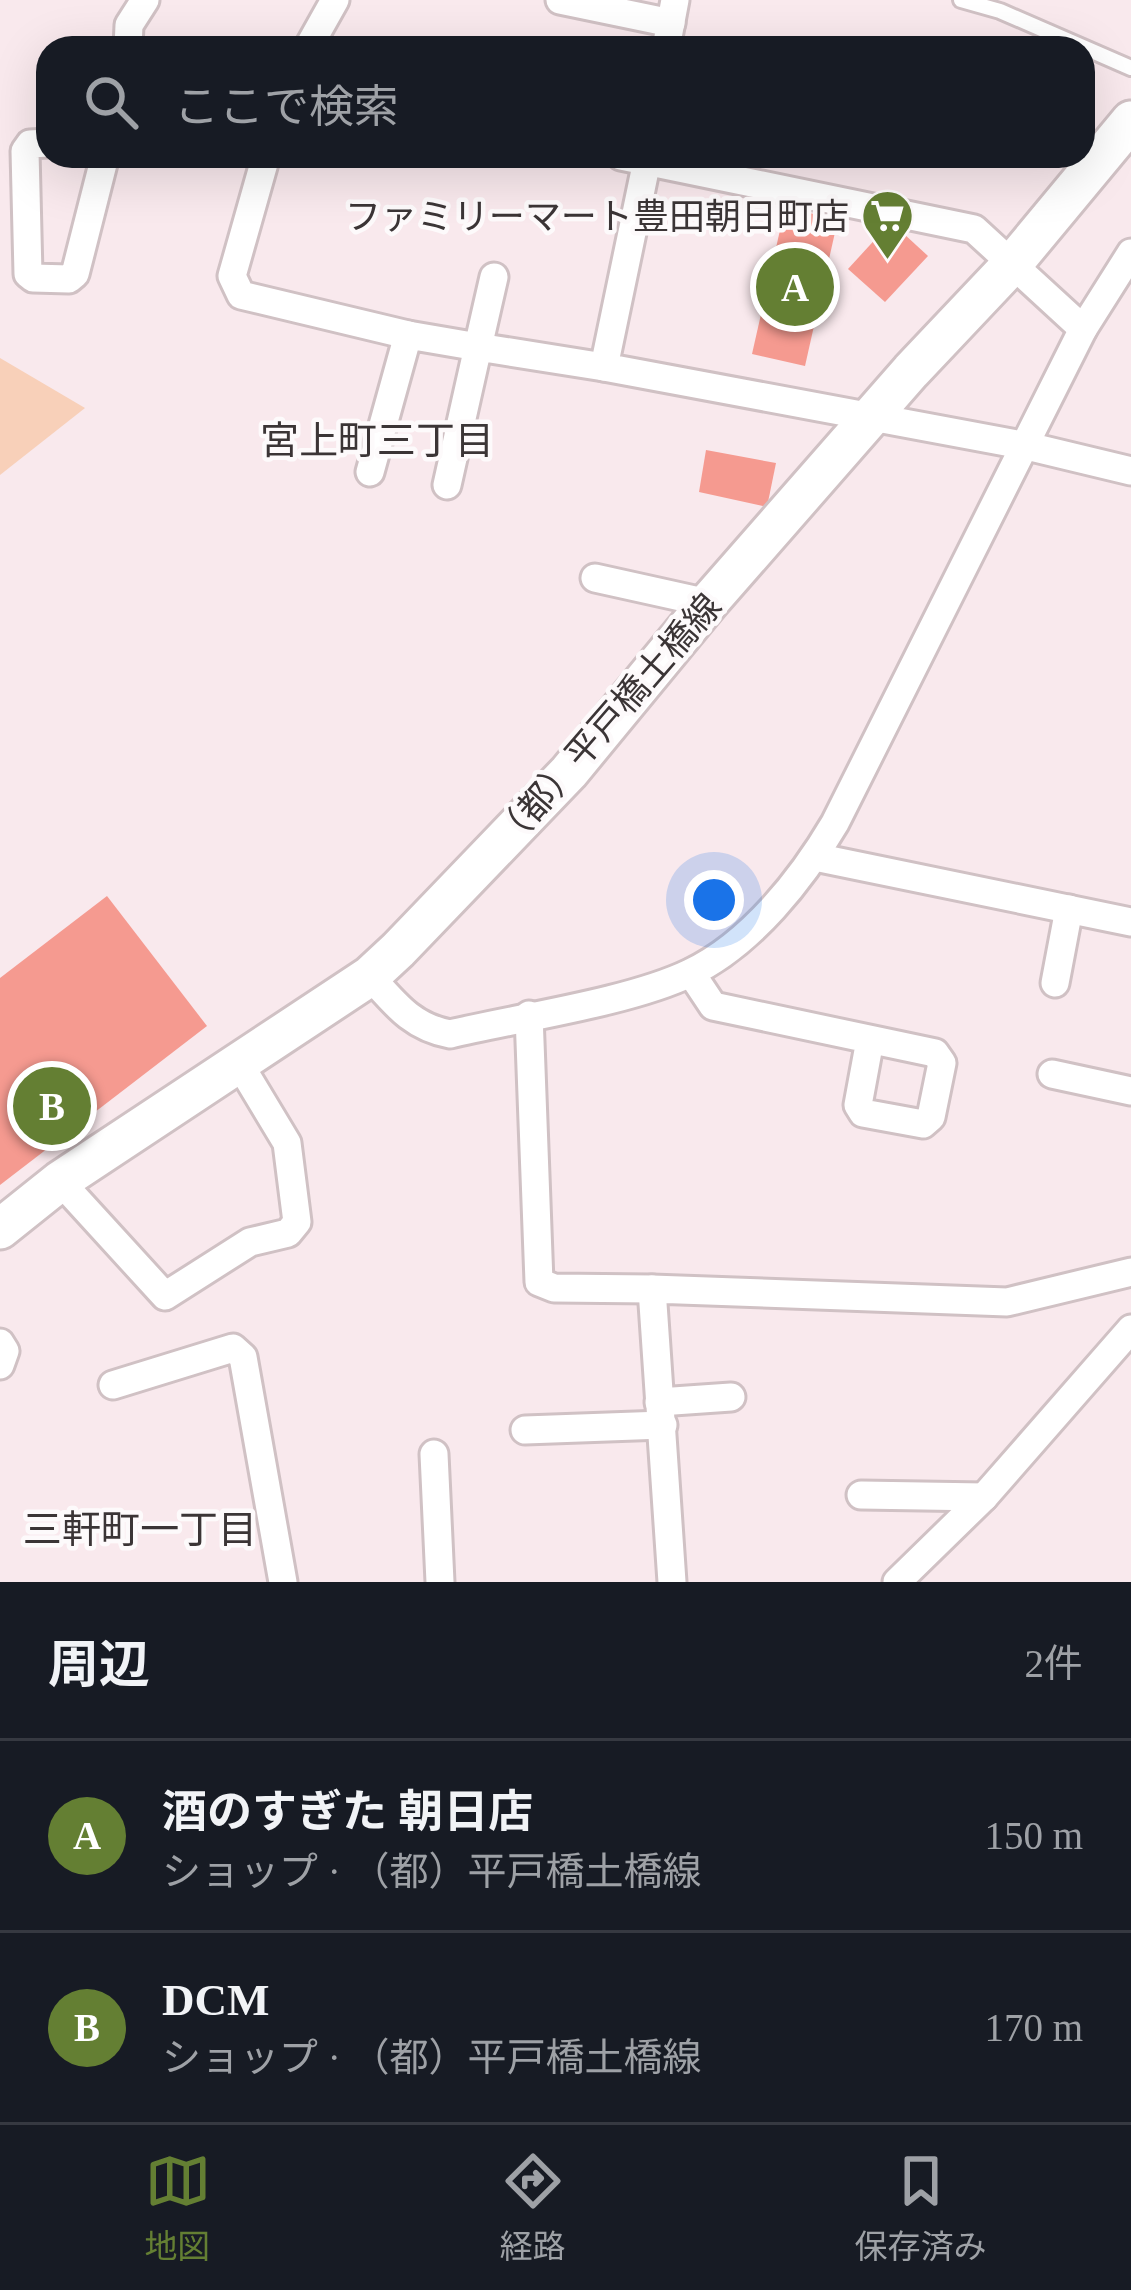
<!DOCTYPE html>
<html lang="ja">
<meta charset="utf-8">
<style>
:root{--surface:#171b24;--page:#242831;--text:#f1f3f6;--muted:#9ea1a6;--line:#363941;--accent:#647f33}
body{margin:0;font-family:"Times New Roman","Noto Sans JP",serif;background:var(--page);color:var(--text)}
.you{position:absolute;left:714px;top:900px;width:42px;height:42px;margin:-30px;border:9px solid #fff;border-radius:50%;background:#1a73e8;box-shadow:0 0 0 18px #1a73e833}
.badge{display:grid;place-items:center;width:78px;height:78px;border-radius:50%;background:var(--accent);color:#fff;font-size:39px;font-weight:700}
.pin{position:absolute;translate:-50% -50%;border:6px solid #fff;box-shadow:0 3px 12px #0006}
.list{margin:0;padding:0;list-style:none}
h2{display:flex;justify-content:space-between;align-items:center;height:156px;margin:0;padding:0 48px;font-size:51px}
h2 small{font-size:39px;font-weight:400;color:var(--muted)}
.list li{display:grid;grid-template-columns:78px 1fr auto;gap:36px;align-items:center;box-sizing:border-box;height:192px;padding:0 48px;border-top:3px solid var(--line)}
.list b{display:block;font-size:45px;white-space:nowrap}
.list p{margin:0;font-size:39px;white-space:nowrap;color:var(--muted)}
.list em{font-size:39px;font-style:normal;color:var(--muted)}
.icon{flex:none;width:66px;height:66px;fill:none;stroke:currentColor;stroke-width:2;stroke-linecap:round;stroke-linejoin:round}
.map{position:relative;flex:none;width:1131px;height:1582px;overflow:hidden}
.search{position:absolute;background:var(--surface);box-shadow:0 12px 48px #0002;left:36px;right:36px;top:36px;height:132px;display:flex;align-items:center;gap:30px;box-sizing:border-box;padding:0 42px;border-radius:36px;color:var(--muted);font-size:45px}
.sheet{height:540px;background:var(--surface)}
nav{display:flex;justify-content:space-around;align-items:center;box-sizing:border-box;height:168px;border-top:3px solid var(--line);background:var(--surface);font-size:33px;color:var(--muted)}
nav a{display:grid;justify-items:center;gap:6px}
nav .on{color:var(--accent)}
.map>svg:first-child{display:block}
</style>
<div class="map">
<svg width="1131" height="1582" viewBox="0 0 1131 1582">
<rect width="100%" height="100%" fill="#f9e9ed"/>
<polygon fill="#f8d0b9" points="0,358 85,408 0,475"/>
<g fill="#f59a90">
<polygon points="785,208 838,219 805,366 752,354"/>
<polygon points="891,222 928,256 885,302 848,269"/>
<polygon points="706,450 776,463 767,507 699,492"/>
<polygon points="107,896 207,1026 0,1185 0,978"/>
</g>
<g fill="none" stroke-linecap="round" stroke-linejoin="round">
<defs>
<polyline id="lane" points="961,0 1000,11 1131,68"/>
<g id="street">
<polyline points="560,0 671,23"/>
<polyline points="128,48 129,25 145,0"/>
<polyline points="308,48 335,0"/>
<polyline points="666,48 675,0"/>
<polyline points="48,143 30,144 25,151 28,274 33,278 69,279 75,274 105,156"/>
<polyline points="266,156 232,276 241,295 408,335"/>
<polyline points="621,156 974,229 1083,329"/>
<polyline points="648,156 604,367 1027,446 1131,471"/>
<polyline points="370,472 408,335 478,347 494,277"/>
<polyline points="447,485 478,347 604,367"/>
<polyline points="595,578 708,603"/>
<polyline points="815,857 1131,922"/>
<polyline points="691,973 713,1006 935,1053 942,1063 931,1117 923,1124 863,1113 858,1105 870,1040"/>
<path d="M 370,976 C 395,1004 412,1027 450,1034 C 517,1018 630,1002 690,973 C 751,944 802,879 835,823 L 1083,329 L 1131,253"/>
<polyline points="1055,983 1069,909"/>
<polyline points="529,1015 539,1282 554,1288 652,1289"/>
<polyline points="1052,1074 1131,1091"/>
<polyline points="60,1181 165,1296 250,1242 288,1233 297,1222 287,1143 240,1065"/>
<polyline points="0,1343 5,1351 0,1365"/>
<polyline points="113,1385 233,1348 243,1357 283,1582"/>
<polyline points="659,1402 731,1397"/>
<polyline points="525,1430 663,1425"/>
<polyline points="434,1454 440,1582"/>
<polyline points="861,1495 984,1497"/>
<polyline points="672,1582 652,1289 1007,1302 1131,1272"/>
<polyline points="897,1582 984,1497 1131,1329"/>
</g>
<polyline id="secondary" points="0,1229 60,1181 370,976 398,950 569,772 708,603 911,371 1014,262 1131,121"/>
</defs>
<use href="#lane" stroke="#d0c1c4" stroke-width="20"/>
<use href="#street" stroke="#d0c1c4" stroke-width="33"/>
<use href="#secondary" stroke="#d0c1c4" stroke-width="45"/>
<use href="#lane" stroke="#fff" stroke-width="14"/>
<use href="#street" stroke="#fff" stroke-width="27"/>
<use href="#secondary" stroke="#fff" stroke-width="39"/>
</g>
<defs>
<symbol id="supermarket-pin" viewBox="-11 -11 22 30"><path d="M0 17L-7.5 6A9.5 9.5 0 1 1 7.5 6Z" fill="#647f33" stroke="#fdfafb"/><path d="M-6-5.5h2.5l.6 2H6L4.5 2H-2.5L-4.4-4H-6ZM-1.5 3.2a1.3 1.3 0 1 0 .1 0ZM3 3.2a1.3 1.3 0 1 0 .1 0Z" fill="#fff"/></symbol>
</defs>
<g fill-rule="evenodd">
<use href="#supermarket-pin" x="858" y="186" width="59" height="81"/>
</g>
<g text-anchor="middle" stroke-width="9" stroke-linejoin="round" paint-order="stroke">
<g font-size="36" fill="#3b3536" stroke="#fdfafb" text-anchor="end">
<text x="849" y="229">ファミリーマート豊田朝日町店</text>
</g>
<g font-size="36" fill="#3b3536" stroke="#fdfafb">
<text transform="translate(607 721) rotate(-49)" y="13">（都）平戸橋土橋線</text>
</g>
<g font-size="39" fill="#3b3536" stroke="#fdfafb">
<text x="377" y="454">宮上町三丁目</text>
<text x="140" y="1543">三軒町一丁目</text>
</g>
</g>
</svg>
<div class="you"></div>
<div class="pin badge" style="left:795px;top:287px">A</div>
<div class="pin badge" style="left:52px;top:1106px">B</div>
<div class="search"><svg class="icon" aria-label="search" viewBox="0 0 24 24"><circle cx="10" cy="10" r="6"/><path d="M15 15l6 6"/></svg>ここで検索</div>
</div>
<section class="sheet">
<h2>周辺<small>2件</small></h2>
<ul class="list">
<li><span class="badge">A</span><div><b>酒のすぎた 朝日店</b><p>ショップ · （都）平戸橋土橋線</p></div><em>150 m</em></li>
<li><span class="badge">B</span><div><b>DCM</b><p>ショップ · （都）平戸橋土橋線</p></div><em>170 m</em></li>
</ul>
</section>
<nav>
<a class="on"><svg class="icon" aria-label="map" viewBox="0 0 24 24"><path d="M3 6l6-2 6 2 6-2v14l-6 2-6-2-6 2zM9 4v14M15 6v14"/></svg>地図</a>
<a><svg class="icon" aria-label="directions" viewBox="0 0 24 24"><path d="M12 3l9 9-9 9-9-9zM9 14v-3h6M13 9l2 2-2 2"/></svg>経路</a>
<a><svg class="icon" aria-label="saved" viewBox="0 0 24 24"><path d="M7 4h10v16l-5-4-5 4z"/></svg>保存済み</a>
</nav>
